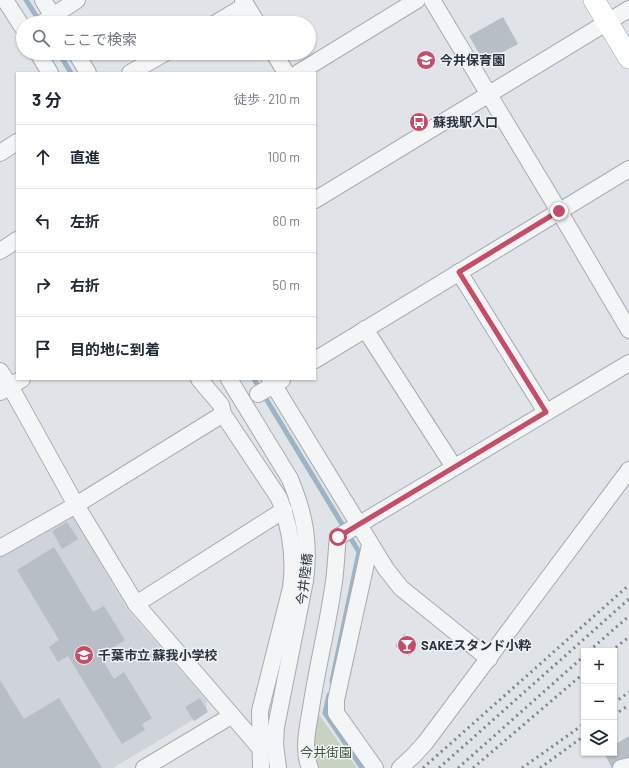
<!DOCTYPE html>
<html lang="ja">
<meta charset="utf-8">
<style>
:root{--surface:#fff;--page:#f6f6f7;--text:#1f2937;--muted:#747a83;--line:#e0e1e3}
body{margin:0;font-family:Barlow,"Noto Sans JP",sans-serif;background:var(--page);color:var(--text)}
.controls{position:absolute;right:12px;bottom:12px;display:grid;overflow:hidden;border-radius:0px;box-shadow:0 1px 3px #0004}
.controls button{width:36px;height:36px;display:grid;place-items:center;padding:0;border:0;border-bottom:1px solid var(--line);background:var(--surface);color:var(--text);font:20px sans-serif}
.stop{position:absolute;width:12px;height:12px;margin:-9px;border:3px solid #c64d68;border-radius:50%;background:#fff}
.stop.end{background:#c64d68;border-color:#fff;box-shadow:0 1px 4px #0008}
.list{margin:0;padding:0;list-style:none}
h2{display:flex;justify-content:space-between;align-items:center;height:52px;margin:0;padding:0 16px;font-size:17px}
h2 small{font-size:13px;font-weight:400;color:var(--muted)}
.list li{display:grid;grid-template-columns:26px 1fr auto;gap:12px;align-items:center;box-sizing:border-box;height:64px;padding:0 16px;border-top:1px solid var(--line)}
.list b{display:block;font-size:15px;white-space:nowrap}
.list em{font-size:13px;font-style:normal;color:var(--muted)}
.icon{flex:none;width:22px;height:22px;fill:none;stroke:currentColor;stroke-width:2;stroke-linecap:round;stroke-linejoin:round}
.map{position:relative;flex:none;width:629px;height:768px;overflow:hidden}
.search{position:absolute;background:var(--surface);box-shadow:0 1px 3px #0004;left:16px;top:16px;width:300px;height:44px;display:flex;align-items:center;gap:10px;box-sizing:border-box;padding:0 14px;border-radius:22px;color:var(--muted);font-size:15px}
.panel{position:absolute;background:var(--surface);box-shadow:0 1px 3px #0004;left:16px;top:72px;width:300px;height:308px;border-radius:0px}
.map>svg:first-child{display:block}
</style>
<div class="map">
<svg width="629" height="768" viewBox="0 0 629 768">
<rect width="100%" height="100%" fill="#e0e4e8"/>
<polygon fill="#cfd3da" points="65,515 73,517 128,610 207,701 206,712 113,768 0,768 0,554"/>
<polygon fill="#c7d2c2" points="315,709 357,768 315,768 308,750"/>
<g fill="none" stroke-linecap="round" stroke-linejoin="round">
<g stroke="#9db4c6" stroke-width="5">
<polyline points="26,0 40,22"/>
<polyline points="59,53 71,73"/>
<polyline points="254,379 359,552 332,681"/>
<polyline points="329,695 325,713 362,768"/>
</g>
</g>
<g fill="#b8bec5">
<polygon points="503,17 518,44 484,62 469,36"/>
<polygon points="67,522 78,539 62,549 52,531"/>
<polygon points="54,547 93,612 104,606 125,640 100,656 114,679 124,672 152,718 142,724 145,730 122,744 68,656 58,662 49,647 59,640 17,570"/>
<polygon points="404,634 418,644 409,656 395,646"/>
<polygon points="0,680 24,719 59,698 102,768 0,768"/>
<polygon points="200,698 208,712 194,721 185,707"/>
<polygon points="629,736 629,757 615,761 612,768 604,753 614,753 614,745"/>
</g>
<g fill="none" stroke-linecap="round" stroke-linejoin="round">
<defs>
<g id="minor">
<polyline points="5,0 23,28"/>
<polyline points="43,0 57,23"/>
<polyline points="243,0 257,23"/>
<polyline points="432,0 559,211 629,330"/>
<polyline points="42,23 77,0"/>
<polyline points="216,23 246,5"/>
<polyline points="38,53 50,73"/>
<polyline points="76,53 88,73"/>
<polyline points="274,53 286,73"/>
<polyline points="130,73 165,53"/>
<polyline points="298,73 417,0"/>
<polyline points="0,153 17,142"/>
<polyline points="315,200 629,9"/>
<polyline points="0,251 17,240"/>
<polyline points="459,272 546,412"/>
<polyline points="365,329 454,467"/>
<polyline points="315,360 629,169"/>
<polyline points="0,371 10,386 76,505 136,604 260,748"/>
<polyline points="199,379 221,405 223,414"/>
<path d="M 229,379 L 290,479 C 305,515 310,543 305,581 L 276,727 L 275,744 L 278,768"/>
<polyline points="270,379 386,569 401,588 489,659"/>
<polyline points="0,392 22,379"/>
<polyline points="258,394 282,380"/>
<polyline points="370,545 336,700 336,713 375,768"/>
<path d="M 0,548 L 76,505 L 223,414 L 279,498 C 290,526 295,558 291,588 L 260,711 L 261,768"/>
<polyline points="136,604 284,510"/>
<polyline points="144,768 231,716"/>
<path d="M 310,768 C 302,750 308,727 311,708 C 317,668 327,629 333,588 C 336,572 336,554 338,537 L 629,363"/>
<polyline points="400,768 414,755 425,743 629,470"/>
<polyline points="621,768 629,766"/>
</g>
<polyline id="major" points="594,0 629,58"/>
</defs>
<use href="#minor" stroke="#a6abb2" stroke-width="18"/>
<use href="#major" stroke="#a0a9b3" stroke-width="22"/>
<use href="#minor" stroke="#f3f5f7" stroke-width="16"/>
<use href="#major" stroke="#fff" stroke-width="21"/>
<g stroke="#7b8591" stroke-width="3" stroke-dasharray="2 4" stroke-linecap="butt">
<polyline points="589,651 629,616"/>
<polyline points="611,651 629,637"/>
<polyline points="614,703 629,692"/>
<polyline points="614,715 629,705"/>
<polyline points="423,768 629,585"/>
<polyline points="439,768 629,599"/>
<polyline points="458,768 584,656"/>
<polyline points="473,768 584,673"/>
<polyline points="522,768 584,724"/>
<polyline points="540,768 584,736"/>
</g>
</g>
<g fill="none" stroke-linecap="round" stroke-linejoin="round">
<polyline stroke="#c64d68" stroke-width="5" points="338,537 546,412 459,272 559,211"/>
</g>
<defs>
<symbol id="school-disc" viewBox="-11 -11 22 22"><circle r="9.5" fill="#c64d68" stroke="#f0f3f6"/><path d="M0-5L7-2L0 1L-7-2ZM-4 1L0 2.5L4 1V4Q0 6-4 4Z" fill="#fff"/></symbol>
<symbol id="bus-disc" viewBox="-11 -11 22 22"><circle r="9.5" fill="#c64d68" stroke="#f0f3f6"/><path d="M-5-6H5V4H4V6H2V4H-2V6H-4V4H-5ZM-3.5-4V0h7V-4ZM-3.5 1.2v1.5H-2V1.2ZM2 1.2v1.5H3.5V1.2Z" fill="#fff"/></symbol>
<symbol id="bar-disc" viewBox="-11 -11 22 22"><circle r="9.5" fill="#c64d68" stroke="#f0f3f6"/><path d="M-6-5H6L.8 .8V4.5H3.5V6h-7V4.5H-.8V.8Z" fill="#fff"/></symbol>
</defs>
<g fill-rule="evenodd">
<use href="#school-disc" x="415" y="49" width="22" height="22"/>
<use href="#bus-disc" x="408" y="111" width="22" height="22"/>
<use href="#bar-disc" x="396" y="634" width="22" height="22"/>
<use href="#school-disc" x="73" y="644" width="22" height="22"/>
</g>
<g text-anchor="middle" stroke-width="3" stroke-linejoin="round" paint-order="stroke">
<g font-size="13" font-weight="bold" fill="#2a333f" stroke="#f0f3f6" text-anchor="start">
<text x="440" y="65">今井保育園</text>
<text x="433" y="127">蘇我駅入口</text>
<text x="421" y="650">SAKEスタンド小粋</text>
<text x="98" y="660">千葉市立 蘇我小学校</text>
</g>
<g font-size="13" fill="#2a333f" stroke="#f0f3f6">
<text transform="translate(304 579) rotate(-83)" y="5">今井陸橋</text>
</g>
<g font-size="13" fill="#415a38" stroke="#f0f3f6">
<text x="326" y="757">今井街園</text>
</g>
</g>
</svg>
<div class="controls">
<button>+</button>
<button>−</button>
<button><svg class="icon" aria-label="layers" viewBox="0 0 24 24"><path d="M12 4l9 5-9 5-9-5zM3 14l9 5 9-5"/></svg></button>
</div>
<div class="stop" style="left:338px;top:537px"></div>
<div class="stop end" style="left:559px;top:211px"></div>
<div class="search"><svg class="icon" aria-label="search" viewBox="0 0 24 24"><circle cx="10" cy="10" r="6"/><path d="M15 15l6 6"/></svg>ここで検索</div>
<section class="panel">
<h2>3 分<small>徒歩 · 210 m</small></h2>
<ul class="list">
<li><svg class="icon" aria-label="ahead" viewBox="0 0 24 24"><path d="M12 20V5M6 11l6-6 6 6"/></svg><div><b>直進</b></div><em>100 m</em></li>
<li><svg class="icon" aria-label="left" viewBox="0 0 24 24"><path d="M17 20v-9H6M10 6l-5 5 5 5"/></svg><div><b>左折</b></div><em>60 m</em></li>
<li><svg class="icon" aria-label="right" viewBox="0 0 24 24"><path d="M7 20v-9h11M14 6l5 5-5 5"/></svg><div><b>右折</b></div><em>50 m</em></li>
<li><svg class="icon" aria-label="arrive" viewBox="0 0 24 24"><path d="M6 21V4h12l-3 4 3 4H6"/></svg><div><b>目的地に到着</b></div></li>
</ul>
</section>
</div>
